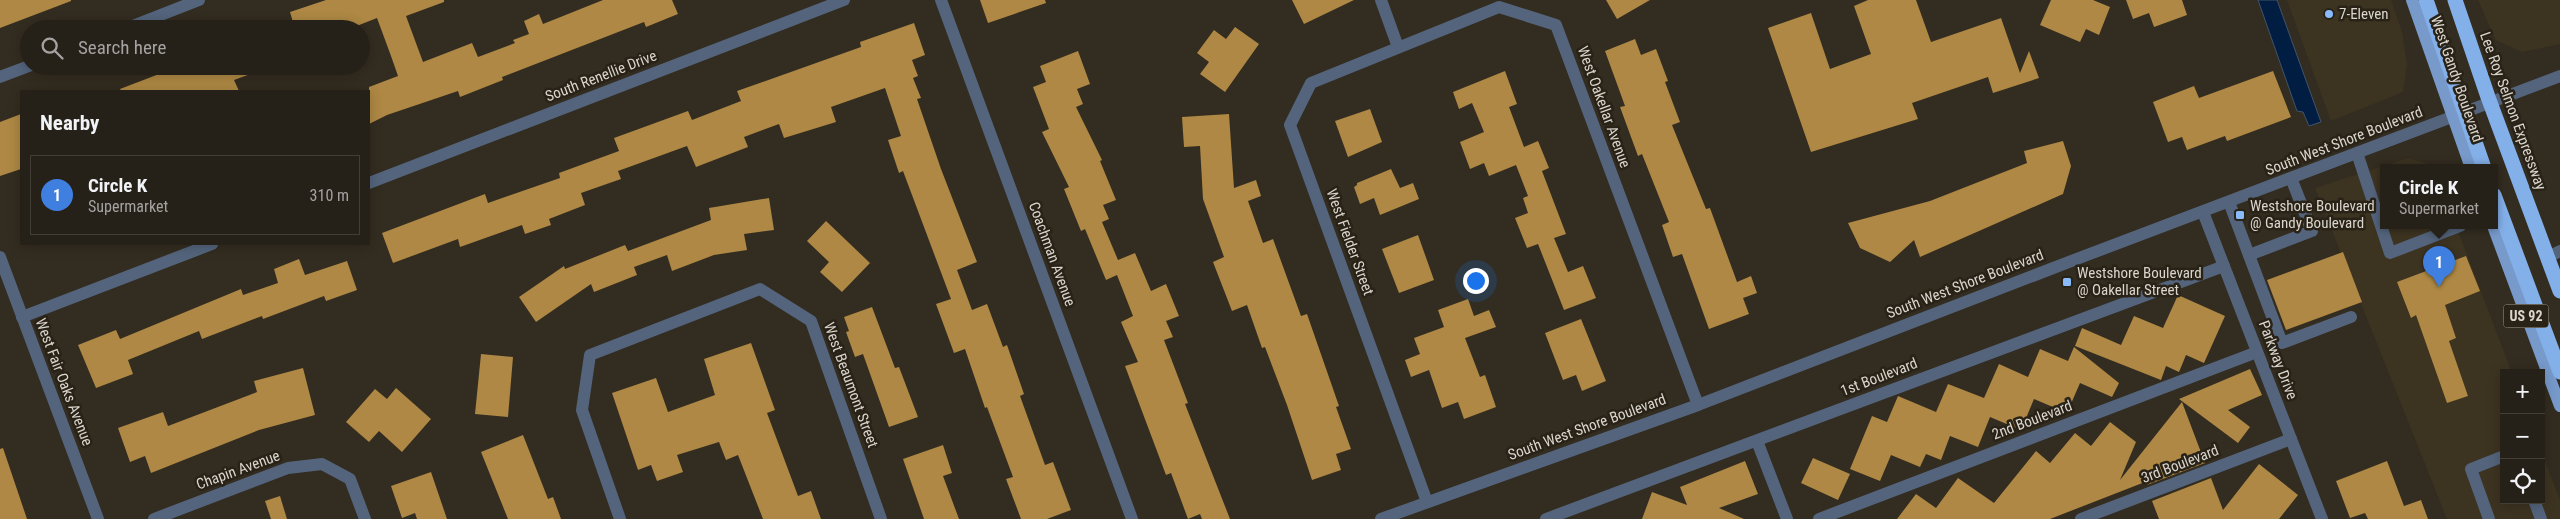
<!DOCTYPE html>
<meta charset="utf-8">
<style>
:root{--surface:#262118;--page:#322e25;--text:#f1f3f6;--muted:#a4a3a2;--line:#423e37;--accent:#2563eb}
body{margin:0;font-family:"Roboto Condensed",sans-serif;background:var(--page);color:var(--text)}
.controls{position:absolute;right:15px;bottom:15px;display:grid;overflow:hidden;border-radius:0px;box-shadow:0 2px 12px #0003}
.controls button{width:45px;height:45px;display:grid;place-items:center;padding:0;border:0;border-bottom:1px solid var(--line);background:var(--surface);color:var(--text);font:25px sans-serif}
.you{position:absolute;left:1475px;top:280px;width:18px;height:18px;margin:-12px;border:4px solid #fff;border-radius:50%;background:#1a73e8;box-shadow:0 0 0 8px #1a73e833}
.badge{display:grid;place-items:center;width:32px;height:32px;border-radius:50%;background:var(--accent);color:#fff;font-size:16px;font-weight:700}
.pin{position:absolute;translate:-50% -41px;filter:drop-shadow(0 1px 2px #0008)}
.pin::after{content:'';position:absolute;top:26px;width:18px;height:15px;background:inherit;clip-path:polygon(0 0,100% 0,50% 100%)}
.popup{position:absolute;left:2380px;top:164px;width:118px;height:65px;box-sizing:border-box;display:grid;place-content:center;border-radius:0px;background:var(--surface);filter:drop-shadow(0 1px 4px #0005);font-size:16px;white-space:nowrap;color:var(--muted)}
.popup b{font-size:19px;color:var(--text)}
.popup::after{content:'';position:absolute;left:50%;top:100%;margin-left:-10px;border:10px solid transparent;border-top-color:var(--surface)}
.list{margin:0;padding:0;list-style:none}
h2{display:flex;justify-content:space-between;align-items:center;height:65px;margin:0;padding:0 20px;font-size:21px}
h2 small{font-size:16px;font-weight:400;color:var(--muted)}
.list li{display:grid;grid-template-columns:32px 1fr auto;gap:15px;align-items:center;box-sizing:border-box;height:80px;margin:0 10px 10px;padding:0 10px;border:1px solid var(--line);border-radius:0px}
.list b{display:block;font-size:19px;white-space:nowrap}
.list p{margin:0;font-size:16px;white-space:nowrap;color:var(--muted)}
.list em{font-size:16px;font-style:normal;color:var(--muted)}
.icon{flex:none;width:28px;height:28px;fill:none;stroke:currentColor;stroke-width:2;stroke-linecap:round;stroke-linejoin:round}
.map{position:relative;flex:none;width:2560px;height:519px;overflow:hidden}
.search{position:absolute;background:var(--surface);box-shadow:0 2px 12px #0003;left:20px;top:20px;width:350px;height:55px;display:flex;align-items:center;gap:12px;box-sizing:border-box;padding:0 18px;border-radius:28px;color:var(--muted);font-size:19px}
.panel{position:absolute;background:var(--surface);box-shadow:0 2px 12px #0003;left:20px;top:90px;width:350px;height:155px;border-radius:0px}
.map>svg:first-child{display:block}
</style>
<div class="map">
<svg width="2560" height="519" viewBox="0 0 2560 519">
<rect width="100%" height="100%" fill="#332c20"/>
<g fill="#3d3321">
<polygon points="2287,0 2391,0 2402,32 2407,65 2403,92 2331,121"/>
<polygon points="2478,0 2560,0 2560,44 2522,52 2496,40"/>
<polygon points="2408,158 2442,168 2384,168 2384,226 2456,226 2512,373 2504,373 2504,500 2541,500 2541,451 2560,500 2560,519 2447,519 2315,188"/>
</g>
<polygon fill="#011d41" stroke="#42546b" points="2258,0 2277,0 2321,122 2309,126 2303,112 2297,111"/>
<g fill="#ae8844">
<polygon points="0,0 71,0 71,1 0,28"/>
<polygon points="326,0 444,0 444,2 406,16 423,62 472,43 478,57 515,43 513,40 529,34 524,21 539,14 543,24 603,0 672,0 678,14 646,27 644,22 502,77 503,80 460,97 458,91 387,115 369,124 369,87 398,76 391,56 377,18 349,29 295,29 290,12"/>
<polygon points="980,0 1045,0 1046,3 988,23"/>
<polygon points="1292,0 1354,0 1304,24"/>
<polygon points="1606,0 1650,0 1617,19"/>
<polygon points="1868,0 1916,0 1931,42 2001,18 2020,73 2029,51 2039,78 1993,93 1988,77 1912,103 1918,119 1811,152 1768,28 1811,13 1830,69 1871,54 1854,6"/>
<polygon points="2051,0 2093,0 2110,7 2099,35 2086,29 2080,42 2040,25"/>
<polygon points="2126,0 2182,0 2187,15 2154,27 2149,13 2133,19"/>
<polygon points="914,23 925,55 912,60 918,76 913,78 921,98 917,99 941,169 977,262 957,270 972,310 987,304 1003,347 1007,345 1024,394 1020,396 1045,465 1053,462 1071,510 1047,519 1021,519 1006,479 1013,477 987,407 985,408 965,349 954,353 936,304 951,299 903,171 899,173 888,140 901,136 885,88 831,107 836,122 784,138 779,124 744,137 748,147 696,167 687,146 618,171 621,179 581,193 585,205 549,219 551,225 525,234 522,225 460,247 458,239 393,263 382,233 485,194 488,203 560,178 559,173 619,151 614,138 688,111 692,120 741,101 737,91 861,47 860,42"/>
<polygon points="1235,27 1259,44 1225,92 1200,74 1209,62 1197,53 1214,30 1226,39"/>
<polygon points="1635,39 1641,55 1656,49 1668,81 1665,82 1680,122 1672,125 1706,209 1710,208 1737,282 1751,276 1757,293 1743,298 1749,314 1709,329 1682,254 1673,257 1662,225 1669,222 1642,154 1638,156 1620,107 1625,106 1605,51"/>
<polygon points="1078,51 1090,84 1077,89 1083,104 1076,107 1102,160 1100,161 1116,200 1103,205 1109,219 1102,222 1118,260 1135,253 1151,291 1166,284 1179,316 1166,321 1173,337 1164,340 1188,403 1185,404 1230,519 1202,519 1200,514 1188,519 1171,473 1166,475 1125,366 1138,362 1121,322 1133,316 1117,275 1106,280 1085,229 1081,231 1064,189 1069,187 1042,132 1049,129 1033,87 1046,82 1040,66"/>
<polygon points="180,66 266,66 267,68 234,80 239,91 121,91 120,89"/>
<polygon points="1505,71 1517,104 1509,107 1524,147 1538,141 1549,168 1542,171 1566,234 1554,238 1568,272 1583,266 1596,298 1564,310 1538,244 1527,248 1515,218 1528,213 1523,198 1528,196 1516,165 1489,176 1484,163 1470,169 1460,142 1484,132 1472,103 1459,109 1453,92"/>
<polygon points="2273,71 2291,117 2227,141 2225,136 2187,150 2182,137 2168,142 2153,102 2194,86 2199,98"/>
<polygon points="1370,109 1382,142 1348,157 1335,121"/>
<polygon points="21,114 21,169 0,176 0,122"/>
<polygon points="1229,114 1234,188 1256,180 1261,196 1248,201 1263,243 1273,239 1301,316 1307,314 1339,406 1336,407 1351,449 1336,454 1341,470 1312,480 1287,405 1265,347 1262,348 1247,305 1232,311 1213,262 1224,257 1203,199 1200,146 1184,147 1182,117"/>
<polygon points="2063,141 2071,166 2063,194 1920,257 1914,240 1890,262 1860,248 1848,223 1930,201 2027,163 2024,151"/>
<polygon points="1391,169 1400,188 1413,183 1419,199 1380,215 1374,198 1360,204 1354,187 1357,185 1357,183"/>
<polygon points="769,198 774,230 744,234 747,250 714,255 672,271 667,255 634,267 637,275 594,292 591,284 536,322 519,297 564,266 565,269 625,245 628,251 711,220 709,208"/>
<polygon points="826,221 870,263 842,292 820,272 829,262 807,241"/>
<polygon points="1418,235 1434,280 1399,293 1382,249"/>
<polygon points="2343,252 2362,302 2286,330 2267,280"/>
<polygon points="2466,256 2480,291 2445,305 2456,338 2449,341 2468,396 2447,403 2416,315 2411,318 2397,282"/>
<polygon points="299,259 305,275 347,261 357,290 326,301 324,296 263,319 262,316 202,339 199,331 128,360 133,374 96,388 78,345 116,330 120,339 241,289 243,295 278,283 274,269"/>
<polygon points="2178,295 2225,316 2204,363 2186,355 2179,372 2166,366 2161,380 2075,346 2082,328 2121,345 2134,316 2163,328"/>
<polygon points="1468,299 1474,316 1489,310 1496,327 1465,338 1480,377 1485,375 1496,407 1464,419 1458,402 1442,408 1429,370 1411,377 1405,360 1420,354 1414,338 1444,327 1438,310"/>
<polygon points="872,307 895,368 899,367 918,417 889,427 863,354 855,357 846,332 849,331 844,317"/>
<polygon points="1581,319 1606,381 1582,391 1576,375 1563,380 1545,333"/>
<polygon points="751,343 775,410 767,413 798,496 811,491 821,519 763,519 738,455 726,460 719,442 677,455 683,472 657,481 651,465 638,470 612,393 656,378 668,412 715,395 704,359"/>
<polygon points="2074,347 2119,383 2112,397 2080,383 2067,413 2034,399 2021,430 1990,417 1978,447 1950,436 1941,460 1926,454 1920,467 1891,455 1880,481 1850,469 1872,416 1887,422 1898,396 1936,412 1948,384 1984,398 1999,364 2028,377 2040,349 2068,361"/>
<polygon points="481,354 513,357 508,417 475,414"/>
<polygon points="303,368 315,415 259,430 151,473 145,456 130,462 118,428 163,412 168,426 257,392 254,381"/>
<polygon points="2250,369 2262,395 2228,410 2250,427 2238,443 2179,399"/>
<polygon points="396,388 431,419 402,452 379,431 369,442 346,422 375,389 387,399"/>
<polygon points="2182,402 2205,463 2147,485 2145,482 2050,519 1897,519 1916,494 1936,508 1958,478 1994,503 2036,451 2050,463 2075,433 2091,446 2110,422 2136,442 2120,480"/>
<polygon points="523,435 548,499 553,497 561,519 508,519 481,452"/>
<polygon points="943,445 952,473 943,476 959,519 924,519 903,459"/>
<polygon points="3,448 27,519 0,519 0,449"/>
<polygon points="1813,458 1850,474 1838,500 1801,483"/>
<polygon points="1745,461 1758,494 1719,508 1744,519 1642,519 1652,492 1687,505 1680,487"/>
<polygon points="2387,461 2404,506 2421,500 2428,519 2368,519 2365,513 2350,518 2336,481"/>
<polygon points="2259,464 2298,495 2279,519 2159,519 2152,501 2211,478 2223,510"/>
<polygon points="431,472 447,519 417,519 415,513 402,518 391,486"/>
<polygon points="280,496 287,519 271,519 265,501"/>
</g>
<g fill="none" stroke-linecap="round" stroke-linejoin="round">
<g stroke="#53647c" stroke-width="12">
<polyline points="941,0 1132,519"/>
<polyline points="1381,0 1398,47"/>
<polyline points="125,29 199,0"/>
<polyline points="0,77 29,66"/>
<polyline points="2357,153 2390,253 2460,226"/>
<polyline points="369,183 844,0"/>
<polyline points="2229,202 2282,343 2351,317"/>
<polyline points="2203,212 2322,519"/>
<polyline points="2249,255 2312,231 2291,178"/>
<polyline points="2552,255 2560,251"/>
<polyline points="0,257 98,519"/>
<polyline points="22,317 212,244"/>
<polyline points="1757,441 1787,519"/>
<polyline points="2534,500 2541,519"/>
<polyline points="1427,502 1290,125 1311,83 1499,7 1556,25 1698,405"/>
<polyline points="154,519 288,468 322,464 350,479 365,519"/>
<polyline points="620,519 582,410 590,355 760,289 811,321 881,519"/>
<polyline points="1381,519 1698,405 2087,255 2560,76"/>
<polyline points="1546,519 2224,266"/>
<polyline points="1819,519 2257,352"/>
<polyline points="2081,519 2291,439"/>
<polyline points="2489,519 2471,469 2504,456"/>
</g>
<g stroke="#779acb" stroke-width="12">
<polyline points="2412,0 2471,168"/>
<polyline points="2493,226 2560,406"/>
</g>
<polyline stroke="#84b0ea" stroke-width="15" points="2494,195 2560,372"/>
<g stroke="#84b0ea" stroke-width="15">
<polyline points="2426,0 2484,168"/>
<polyline points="2455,0 2488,97 2560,291"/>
</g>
</g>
<g fill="#89bafc" stroke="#292217" stroke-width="2">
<circle cx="2329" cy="14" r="5"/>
<rect x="2235" y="210" width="10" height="10" rx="2.5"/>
<rect x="2062" y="277" width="10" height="10" rx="2.5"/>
</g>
<g text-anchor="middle" stroke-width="5" stroke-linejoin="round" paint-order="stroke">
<rect fill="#292217" stroke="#a5a097" stroke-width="1" x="2503.5" y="304.5" width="45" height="23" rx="4"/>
<g font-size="14" font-weight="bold" fill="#dad6ce">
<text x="2526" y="321">US 92</text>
</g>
<g font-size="15" fill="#dad6ce" stroke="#292217" text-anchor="start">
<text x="2339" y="19">7-Eleven</text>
<text x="2250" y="211">Westshore Boulevard<tspan x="2250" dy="17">@ Gandy Boulevard</tspan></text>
<text x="2077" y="278">Westshore Boulevard<tspan x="2077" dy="17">@ Oakellar Street</tspan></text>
</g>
<g font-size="15" fill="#dad6ce" stroke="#292217">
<text transform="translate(601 76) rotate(-21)" y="5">South Renellie Drive</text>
<text transform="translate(2457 79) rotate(71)" y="5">West Gandy Boulevard</text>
<text transform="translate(1604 107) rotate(70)" y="5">West Oakellar Avenue</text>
<text transform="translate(2513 111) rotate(70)" y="5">Lee Roy Selmon Expressway</text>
<text transform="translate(2344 141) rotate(-21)" y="5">South West Shore Boulevard</text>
<text transform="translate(1350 242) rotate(70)" y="5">West Fielder Street</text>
<text transform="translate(1052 254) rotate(70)" y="5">Coachman Avenue</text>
<text transform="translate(1965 284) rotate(-21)" y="5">South West Shore Boulevard</text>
<text transform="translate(2278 360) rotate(69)" y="5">Parkway Drive</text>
<text transform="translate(1879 377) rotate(-21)" y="5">1st Boulevard</text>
<text transform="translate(64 382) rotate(69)" y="5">West Fair Oaks Avenue</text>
<text transform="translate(851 385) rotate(70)" y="5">West Beaumont Street</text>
<text transform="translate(2032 420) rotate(-21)" y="5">2nd Boulevard</text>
<text transform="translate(1587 427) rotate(-20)" y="5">South West Shore Boulevard</text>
<text transform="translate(2180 464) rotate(-21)" y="5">3rd Boulevard</text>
<text transform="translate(238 470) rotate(-20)" y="5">Chapin Avenue</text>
</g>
</g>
</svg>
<div class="controls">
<button>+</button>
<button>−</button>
<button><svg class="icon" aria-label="locate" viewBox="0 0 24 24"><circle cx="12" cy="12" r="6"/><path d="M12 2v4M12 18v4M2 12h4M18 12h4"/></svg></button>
</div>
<div class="you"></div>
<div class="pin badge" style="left:2439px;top:287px;background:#3f7fe0">1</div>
<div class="popup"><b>Circle K</b>Supermarket</div>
<div class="search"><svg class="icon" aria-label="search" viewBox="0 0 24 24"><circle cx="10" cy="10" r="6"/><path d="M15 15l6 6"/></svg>Search here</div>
<section class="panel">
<h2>Nearby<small></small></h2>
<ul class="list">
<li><span class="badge" style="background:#3f7fe0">1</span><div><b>Circle K</b><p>Supermarket</p></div><em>310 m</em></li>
</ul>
</section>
</div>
